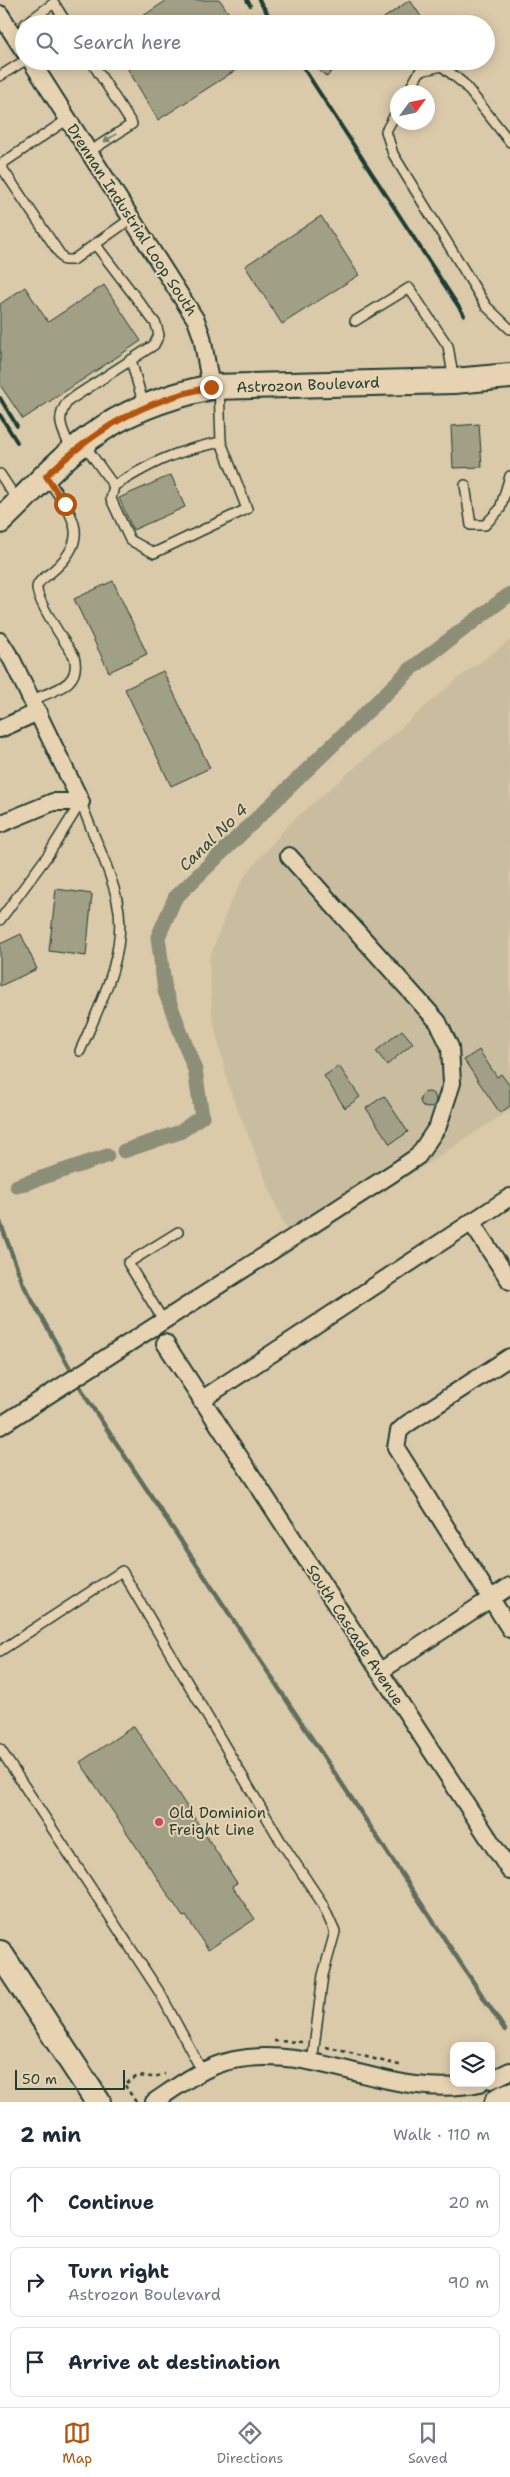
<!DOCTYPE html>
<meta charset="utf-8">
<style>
:root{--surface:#fff;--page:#f2f2f3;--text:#1f2937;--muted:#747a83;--line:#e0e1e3;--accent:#b45309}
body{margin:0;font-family:"Shantell Sans",sans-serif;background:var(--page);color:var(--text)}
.controls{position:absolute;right:15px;bottom:15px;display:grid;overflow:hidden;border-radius:10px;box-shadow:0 2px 12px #0003}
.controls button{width:45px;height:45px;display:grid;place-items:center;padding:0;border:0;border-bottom:1px solid var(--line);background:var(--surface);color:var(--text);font:25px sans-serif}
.compass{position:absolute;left:390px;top:85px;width:45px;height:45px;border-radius:50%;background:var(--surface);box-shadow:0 2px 12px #0003;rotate:57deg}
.scale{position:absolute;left:15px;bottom:12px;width:110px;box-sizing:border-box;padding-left:5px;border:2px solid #1f3d34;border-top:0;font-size:14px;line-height:18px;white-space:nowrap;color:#1f3d34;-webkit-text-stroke:4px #e7d3b1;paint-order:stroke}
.stop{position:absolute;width:15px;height:15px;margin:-11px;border:4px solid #b45309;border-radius:50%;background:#fff}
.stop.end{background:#b45309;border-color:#fff;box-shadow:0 1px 5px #0008}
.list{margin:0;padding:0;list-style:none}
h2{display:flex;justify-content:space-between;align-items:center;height:65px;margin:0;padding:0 20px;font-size:21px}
h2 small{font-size:16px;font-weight:400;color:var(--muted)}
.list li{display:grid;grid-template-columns:32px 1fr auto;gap:15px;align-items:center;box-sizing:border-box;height:70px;margin:0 10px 10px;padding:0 10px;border:1px solid var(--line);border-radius:10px}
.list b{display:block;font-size:19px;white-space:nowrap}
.list p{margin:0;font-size:16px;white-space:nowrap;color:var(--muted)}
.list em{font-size:16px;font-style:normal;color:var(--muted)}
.icon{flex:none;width:28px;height:28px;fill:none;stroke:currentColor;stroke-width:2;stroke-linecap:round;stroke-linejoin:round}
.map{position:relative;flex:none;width:510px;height:2102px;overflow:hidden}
.search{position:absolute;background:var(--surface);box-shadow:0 2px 12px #0003;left:15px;right:15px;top:15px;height:55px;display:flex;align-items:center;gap:12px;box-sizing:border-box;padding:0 18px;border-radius:28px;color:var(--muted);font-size:19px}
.sheet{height:305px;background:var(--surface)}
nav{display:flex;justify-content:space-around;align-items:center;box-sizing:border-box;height:70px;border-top:1px solid var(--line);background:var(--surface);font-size:14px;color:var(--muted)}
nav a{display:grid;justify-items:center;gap:2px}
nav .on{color:var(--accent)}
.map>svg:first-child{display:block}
</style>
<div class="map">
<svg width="510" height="2102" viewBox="0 0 510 2102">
<rect width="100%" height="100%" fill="#dbcaaa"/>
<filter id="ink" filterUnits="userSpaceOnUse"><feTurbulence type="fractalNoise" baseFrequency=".02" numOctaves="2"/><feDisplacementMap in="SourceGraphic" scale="10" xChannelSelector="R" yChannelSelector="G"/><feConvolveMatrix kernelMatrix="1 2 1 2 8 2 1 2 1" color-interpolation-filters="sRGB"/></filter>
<g filter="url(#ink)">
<polygon fill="#cabd9f" points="510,640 510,1110 300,1246 283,1223 229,1088 212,1016 209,960 229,905 245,875 291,822 456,680"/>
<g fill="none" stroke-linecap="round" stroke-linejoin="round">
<polyline stroke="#606e5d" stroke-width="4.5" points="0,1222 23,1284 87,1399 505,2030"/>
<g stroke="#8c8e78" stroke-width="15">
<polyline points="124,1151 180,1132 202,1116 195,1070 165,991 158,937 175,898 412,668 510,594"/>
<polyline points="17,1186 107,1156"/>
</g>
</g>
<g fill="#a19f85" stroke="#1f3d34">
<polygon points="167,0 220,0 236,24 131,24"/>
<polygon points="410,0 426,24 375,24"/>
<polygon points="123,61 250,61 158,120"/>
<polygon points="308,61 339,61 327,77"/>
<polygon points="321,216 359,275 282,324 245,266"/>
<polygon points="104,285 141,341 23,419 0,385 0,304 25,287 48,322"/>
<polygon points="479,424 482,467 453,468 451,426"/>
<polygon points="171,475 185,507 133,530 119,498"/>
<polygon points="113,581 147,654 109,672 74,599"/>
<polygon points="163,671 210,768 171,786 125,689"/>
<polygon points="56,889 92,894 86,956 49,951"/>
<polygon points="21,934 37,969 0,986 0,944"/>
<polygon points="402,1030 413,1043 387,1065 376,1051"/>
<polygon points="479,1050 497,1077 501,1074 510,1086 510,1106 500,1113 464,1060"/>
<polygon points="339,1066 360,1097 345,1108 324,1076"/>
<circle cx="428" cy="1100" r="8"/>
<polygon points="384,1096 408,1132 390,1144 366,1108"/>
<polygon points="134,1726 237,1883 232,1886 255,1919 208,1950 186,1916 183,1917 80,1762"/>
</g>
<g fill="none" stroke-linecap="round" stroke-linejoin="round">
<defs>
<g id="lane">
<polyline points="25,24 54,3 67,24"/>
<polyline points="0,76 24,61"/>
<polyline points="408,92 420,71 442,66 464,84 510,142"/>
<polyline points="398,109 386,131 393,154 486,306 510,329"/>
<polyline points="89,152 132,124 91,61"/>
<polyline points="0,165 64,260 73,260 132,218"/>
<polyline points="0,165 68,119"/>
<polyline points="355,321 409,288 448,346 454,381"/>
<polyline points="131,360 144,406"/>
<path d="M 219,387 L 221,442 L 247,509 L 154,553 L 130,540 L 111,499 L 114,486 C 153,462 175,451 221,442"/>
<polyline points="83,443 114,486"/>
<path d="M 71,449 C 63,430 54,420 68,401 L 154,345 L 159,335 L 156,324 L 95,244"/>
<polyline points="0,474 19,503"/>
<polyline points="465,485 471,525 485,525 500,509 510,476"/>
<path d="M 32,700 C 54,690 82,686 74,656 C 66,644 36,600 37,588 C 37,582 44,578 49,574 C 94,538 73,516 46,477"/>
<polyline points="0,920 48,855 81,802"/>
<path d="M 80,1051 C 100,1005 129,950 117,900 C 110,867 92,834 81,802"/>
<polyline points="163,1320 128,1263 178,1232"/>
<polyline points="0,1651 122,1571 280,1840 322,1903 335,1932 323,1975 312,2064"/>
<polyline points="0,1749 160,1993 202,2071"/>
</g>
<g id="street">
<polyline points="0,14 24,51"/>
<polyline points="31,61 196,320 202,337 211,387"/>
<polyline points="0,641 12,660 81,802 53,802 0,824"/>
<polyline points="0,729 38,712"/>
<polyline points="471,1222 510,1281"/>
<polyline points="165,1343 510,1871"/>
<polyline points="510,1357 407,1424 399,1431 396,1448 510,1629"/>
<polyline points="201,1400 510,1197"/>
<polyline points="0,1426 393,1173 418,1156 438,1126 452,1083 450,1047 438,1022 289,856"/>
<polyline points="379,1672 510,1586"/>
<polyline points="491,2080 510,2071"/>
<path d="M 154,2102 C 179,2085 204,2066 234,2060 C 318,2043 393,2102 480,2083"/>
</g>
<g id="secondary">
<path d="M 0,521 C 30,493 58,460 92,436 C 127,410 170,396 211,387 L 454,381 L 510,376"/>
<polyline points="0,1953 98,2102"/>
</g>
<polyline id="highway" points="499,2102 510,2097"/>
</defs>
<use href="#lane" stroke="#1f3d34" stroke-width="12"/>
<use href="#street" stroke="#1f3d34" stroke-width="20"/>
<use href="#secondary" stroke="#1f3d34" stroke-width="28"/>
<use href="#highway" stroke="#1f3d34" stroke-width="31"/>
<g stroke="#1f3d34" stroke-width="2.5" stroke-dasharray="4 4" stroke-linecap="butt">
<polyline points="274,2041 303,2042"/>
<polyline points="326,2047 403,2066"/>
<polyline points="136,2102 124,2084 138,2076 154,2077 165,2074"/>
</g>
<use href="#lane" stroke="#e7d3b1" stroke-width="9"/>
<use href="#street" stroke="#e7d3b1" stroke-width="16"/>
<use href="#secondary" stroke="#e7d3b1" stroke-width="24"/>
<use href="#highway" stroke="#e7d3b1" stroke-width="28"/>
<g stroke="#1f3d34" stroke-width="4">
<polyline points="247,0 250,5"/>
<polyline points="259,0 274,24"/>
<polyline points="299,61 464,315"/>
<polyline points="0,398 17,426"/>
<polyline points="0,415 17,442"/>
</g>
</g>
<defs><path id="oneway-solid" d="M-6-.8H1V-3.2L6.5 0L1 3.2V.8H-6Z" transform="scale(1.25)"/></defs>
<use fill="#79806c" href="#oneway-solid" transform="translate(110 138) rotate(147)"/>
</g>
<g fill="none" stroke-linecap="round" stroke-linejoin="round" filter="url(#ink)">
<path stroke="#b45309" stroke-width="6" d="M 65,504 L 46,476 C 97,428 142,401 211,387"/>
</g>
<circle fill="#d1495b" stroke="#e7d3b1" stroke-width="2" cx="159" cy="1822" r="5"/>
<g text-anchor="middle" stroke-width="4" stroke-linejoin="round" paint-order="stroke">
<g font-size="15" fill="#1f3d34" stroke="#e7d3b1">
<text transform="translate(132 220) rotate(57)" y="5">Drennan Industrial Loop South</text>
<text transform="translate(308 385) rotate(-2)" y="5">Astrozon Boulevard</text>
<text transform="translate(355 1635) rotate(57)" y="5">South Cascade Avenue</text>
</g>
<g font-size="15" fill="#1f3d34" stroke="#e7d3b1" text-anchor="start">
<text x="169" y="1818">Old Dominion<tspan x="169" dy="17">Freight Line</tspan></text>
</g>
<g font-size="16" font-style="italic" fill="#2f493e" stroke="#e7d3b1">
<text transform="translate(213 837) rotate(-44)" y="6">Canal No 4</text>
</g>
</g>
</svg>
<div class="controls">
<button><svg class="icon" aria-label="layers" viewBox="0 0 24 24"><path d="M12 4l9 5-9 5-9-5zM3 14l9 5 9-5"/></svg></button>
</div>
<svg class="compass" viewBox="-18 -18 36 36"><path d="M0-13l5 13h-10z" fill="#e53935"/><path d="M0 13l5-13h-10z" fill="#747a83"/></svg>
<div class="scale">50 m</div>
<div class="stop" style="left:65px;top:504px"></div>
<div class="stop end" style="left:211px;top:387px"></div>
<div class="search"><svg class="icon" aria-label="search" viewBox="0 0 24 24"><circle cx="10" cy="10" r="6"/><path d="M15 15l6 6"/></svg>Search here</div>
</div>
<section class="sheet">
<h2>2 min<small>Walk · 110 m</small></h2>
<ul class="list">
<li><svg class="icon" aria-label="ahead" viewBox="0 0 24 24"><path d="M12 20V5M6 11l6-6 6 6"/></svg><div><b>Continue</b></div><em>20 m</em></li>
<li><svg class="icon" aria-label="right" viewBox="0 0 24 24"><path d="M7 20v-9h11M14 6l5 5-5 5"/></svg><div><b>Turn right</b><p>Astrozon Boulevard</p></div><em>90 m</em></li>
<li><svg class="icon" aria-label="arrive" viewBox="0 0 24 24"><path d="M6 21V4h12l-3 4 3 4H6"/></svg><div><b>Arrive at destination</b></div></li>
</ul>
</section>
<nav>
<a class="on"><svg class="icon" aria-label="map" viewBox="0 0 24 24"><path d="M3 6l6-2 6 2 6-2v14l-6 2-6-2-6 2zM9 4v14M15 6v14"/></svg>Map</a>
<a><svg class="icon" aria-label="directions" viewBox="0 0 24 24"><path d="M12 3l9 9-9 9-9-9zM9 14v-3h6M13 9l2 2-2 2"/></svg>Directions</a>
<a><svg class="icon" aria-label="saved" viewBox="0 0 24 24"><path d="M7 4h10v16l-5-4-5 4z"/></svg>Saved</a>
</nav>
